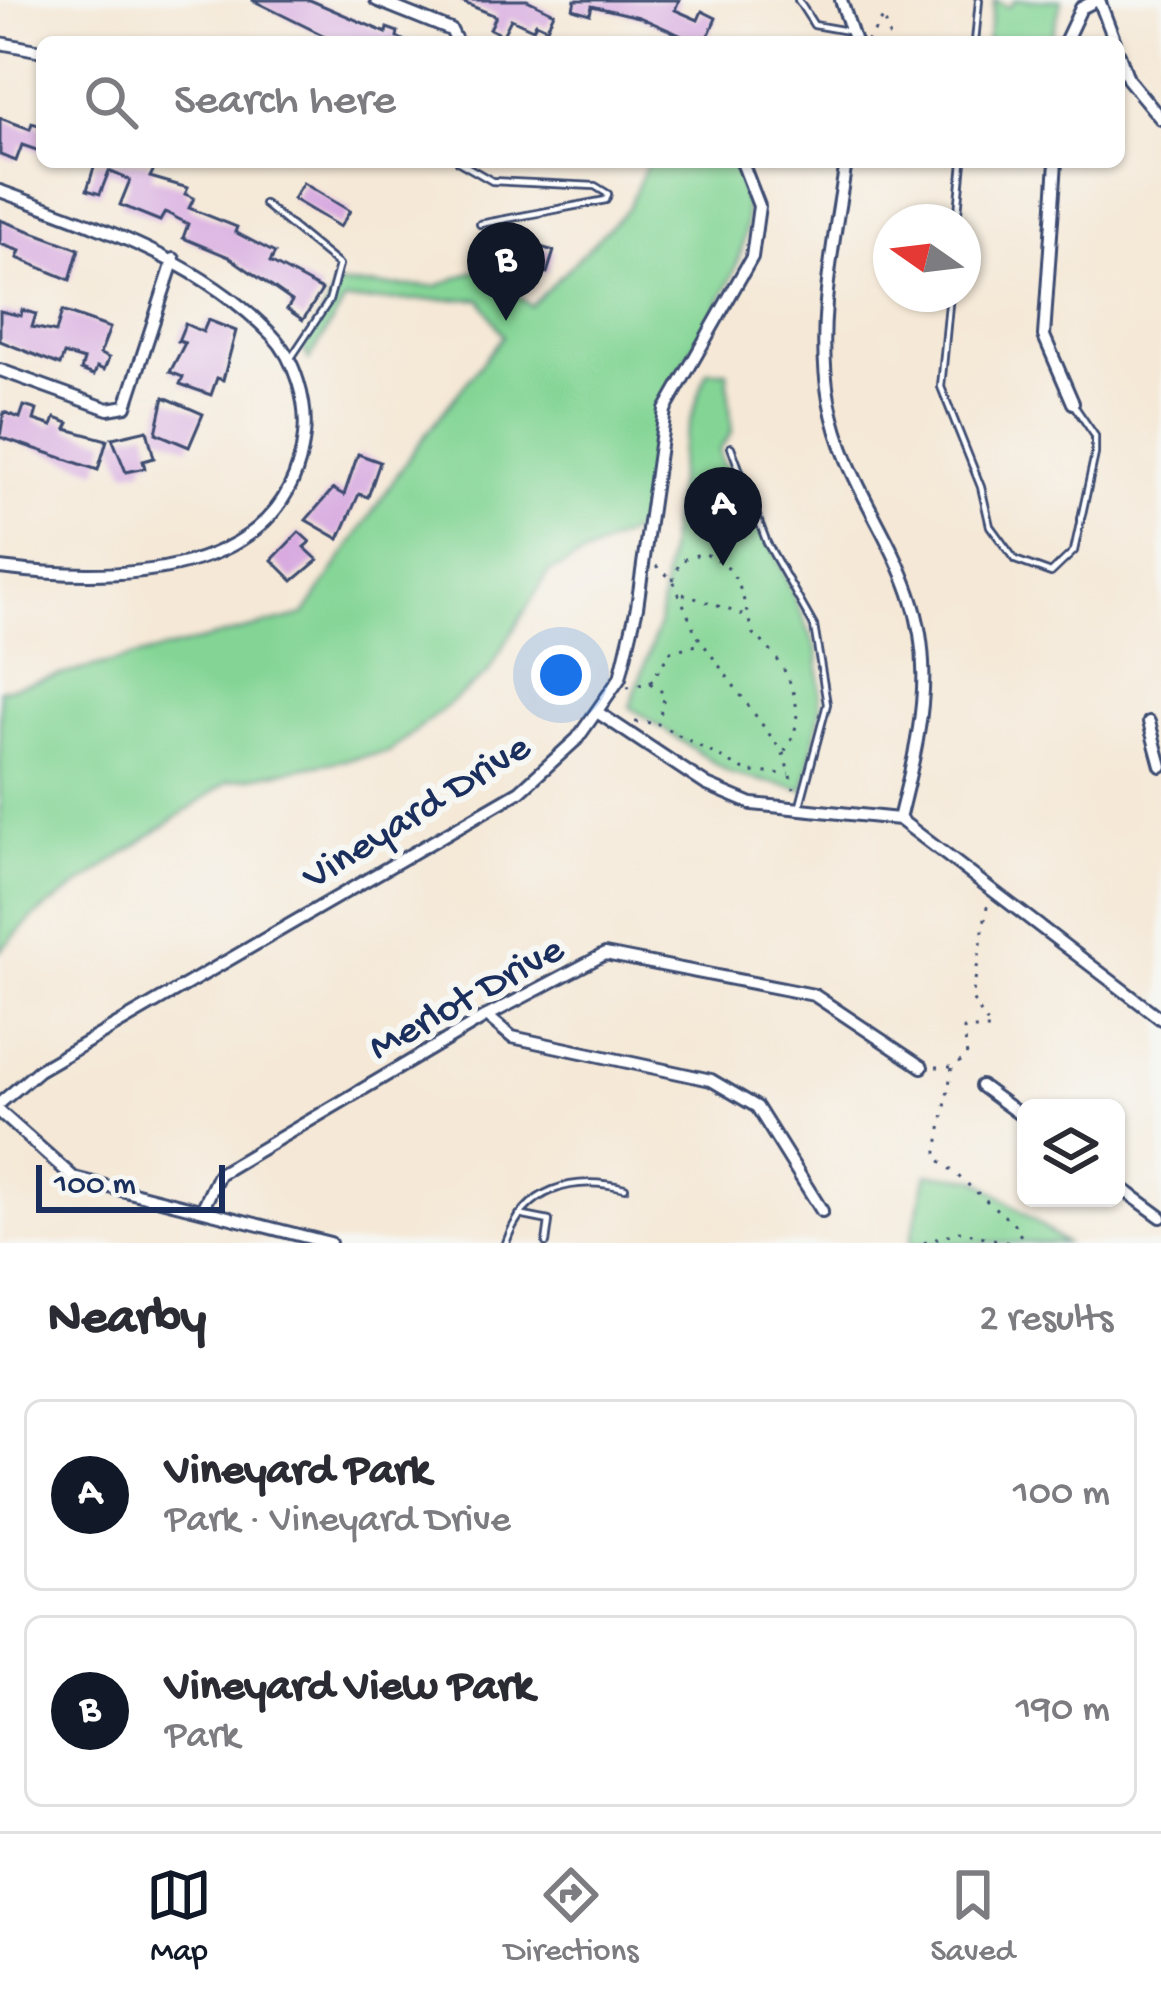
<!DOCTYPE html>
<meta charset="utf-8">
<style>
:root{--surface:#fff;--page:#f2f2f3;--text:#2b2b33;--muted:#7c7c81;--line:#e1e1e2;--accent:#111827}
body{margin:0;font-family:"Gochi Hand",sans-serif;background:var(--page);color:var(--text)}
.controls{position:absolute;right:36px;bottom:36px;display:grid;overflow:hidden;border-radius:18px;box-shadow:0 3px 9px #0004}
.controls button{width:108px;height:108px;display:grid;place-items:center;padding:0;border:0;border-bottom:3px solid var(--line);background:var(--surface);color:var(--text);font:60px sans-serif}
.compass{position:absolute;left:873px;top:204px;width:108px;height:108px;border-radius:50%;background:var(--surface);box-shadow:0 3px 9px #0004;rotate:284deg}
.scale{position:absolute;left:36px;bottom:30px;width:189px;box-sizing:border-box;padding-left:12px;border:6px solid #1b2f5e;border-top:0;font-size:33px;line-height:42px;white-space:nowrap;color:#1b2f5e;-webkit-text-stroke:9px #f6f6f2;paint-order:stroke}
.you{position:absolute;left:561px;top:675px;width:42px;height:42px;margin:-30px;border:9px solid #fff;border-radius:50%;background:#1a73e8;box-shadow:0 0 0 18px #1a73e833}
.badge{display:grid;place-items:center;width:78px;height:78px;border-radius:50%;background:var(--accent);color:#fff;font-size:39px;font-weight:700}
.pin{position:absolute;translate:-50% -99px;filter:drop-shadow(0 3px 6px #0008)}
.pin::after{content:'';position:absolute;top:63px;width:42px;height:36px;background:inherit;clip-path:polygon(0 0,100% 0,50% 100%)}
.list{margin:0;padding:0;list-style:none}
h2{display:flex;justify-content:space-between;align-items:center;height:156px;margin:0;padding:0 48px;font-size:51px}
h2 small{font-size:39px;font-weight:400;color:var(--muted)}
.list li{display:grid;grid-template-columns:78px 1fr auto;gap:36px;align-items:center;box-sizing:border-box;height:192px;margin:0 24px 24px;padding:0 24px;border:3px solid var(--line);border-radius:18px}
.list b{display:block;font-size:45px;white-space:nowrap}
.list p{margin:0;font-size:39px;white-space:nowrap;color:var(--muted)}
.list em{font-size:39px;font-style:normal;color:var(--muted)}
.icon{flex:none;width:66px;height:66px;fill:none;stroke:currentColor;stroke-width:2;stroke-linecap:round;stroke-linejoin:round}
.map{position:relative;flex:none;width:1161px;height:1243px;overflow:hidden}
.search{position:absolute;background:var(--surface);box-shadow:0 3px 9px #0004;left:36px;right:36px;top:36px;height:132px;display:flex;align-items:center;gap:30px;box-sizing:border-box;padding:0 42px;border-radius:18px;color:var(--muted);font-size:45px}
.sheet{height:588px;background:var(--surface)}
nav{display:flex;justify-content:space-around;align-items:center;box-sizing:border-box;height:168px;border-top:3px solid var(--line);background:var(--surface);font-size:33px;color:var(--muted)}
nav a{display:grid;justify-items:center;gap:6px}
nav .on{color:var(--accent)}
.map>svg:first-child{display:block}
</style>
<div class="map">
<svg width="1161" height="1243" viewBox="0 0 1161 1243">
<rect width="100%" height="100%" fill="#f6f6f2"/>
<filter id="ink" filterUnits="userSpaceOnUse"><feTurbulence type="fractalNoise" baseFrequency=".00833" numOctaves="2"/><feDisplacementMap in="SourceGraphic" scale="24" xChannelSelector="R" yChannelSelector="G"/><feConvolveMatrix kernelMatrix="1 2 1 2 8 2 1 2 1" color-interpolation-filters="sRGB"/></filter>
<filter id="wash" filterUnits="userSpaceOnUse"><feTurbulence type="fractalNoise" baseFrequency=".004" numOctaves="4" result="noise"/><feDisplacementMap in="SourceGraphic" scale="48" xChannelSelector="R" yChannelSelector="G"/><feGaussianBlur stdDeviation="2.7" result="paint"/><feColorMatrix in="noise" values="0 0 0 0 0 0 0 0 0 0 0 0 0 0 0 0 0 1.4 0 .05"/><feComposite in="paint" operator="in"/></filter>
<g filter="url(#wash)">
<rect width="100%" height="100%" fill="#f5e8d6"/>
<g fill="#84d595" stroke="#50827a" stroke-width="3">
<polygon points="995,0 1009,7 1015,0 1062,0 1050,42 987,42"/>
<path d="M 648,162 L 730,162 C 787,254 677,341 656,426 C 648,458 647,494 642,527 L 548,573 L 487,674 L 389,752 L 229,781 L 33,917 L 0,951 L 0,690 L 304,615 L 416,447 L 503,336 L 481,299 L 345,301 L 309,360 L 303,348 L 338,285 L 437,286 L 482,268 L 531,306 L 628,208 Z"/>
<polygon points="707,371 727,371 732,432 719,450 722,464 742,476 818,652 821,708 804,790 731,774 630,707 659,624 681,449"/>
<polygon points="927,1174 977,1179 1065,1243 910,1243"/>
</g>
<g id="blocks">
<g fill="#d8aae0">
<polygon points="252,0 310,0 386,33 387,28 398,32 397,37 407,42 337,42"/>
<polygon points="457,0 527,0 554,13 547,28 536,23 533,29 511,19 503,35 490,29 496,16"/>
<polygon points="575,0 679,0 675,10 698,20 702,11 716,18 707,39 696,42 639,17 592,6 590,14 573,9"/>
<polygon points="0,118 30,129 32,123 42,126 42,152 22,145 16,161 0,155"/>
<polygon points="90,162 144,162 155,167 150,177 188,188 185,194 194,198 189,208 237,227 235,232 275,253 270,262 322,290 303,320 287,309 292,301 229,257 183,238 188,224 165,212 160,221 120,205 130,180 109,171 100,194 87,190 95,164"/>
<polygon points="303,183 350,211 340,227 293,199"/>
<polygon points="0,220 79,249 70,280 17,258 20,251 0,244"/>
<polygon points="491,232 554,251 547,273 485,254"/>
<polygon points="22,310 36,314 32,327 56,332 62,311 110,328 100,354 109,358 104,370 97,367 94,375 81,370 84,360 64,354 60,365 0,341 0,311 21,316"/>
<polygon points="208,320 236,331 223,380 217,378 211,395 180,384 183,377 170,372 185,343 178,341 185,324 203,332"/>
<polygon points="164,397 203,414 189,447 156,433"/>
<polygon points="24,406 37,410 34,420 52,426 55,418 69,423 66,429 107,440 98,470 0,437 4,412 20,418"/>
<polygon points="147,430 154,458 143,461 145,468 126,472 112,438"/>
<polygon points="358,454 380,462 368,497 359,494 339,539 306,520 333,489 344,495"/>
<polygon points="299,532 310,542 304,547 318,560 293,581 272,560"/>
</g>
</g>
</g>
<g filter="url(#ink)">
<use href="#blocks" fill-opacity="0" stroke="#3c4b70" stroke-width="3"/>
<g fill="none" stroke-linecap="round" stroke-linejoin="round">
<defs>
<g id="lane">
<polyline points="798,0 814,25 848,31"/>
<polyline points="975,42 979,0"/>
<polyline points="459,162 492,181 595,186 608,194 606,200 480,224"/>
<polyline points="264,204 339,265 329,301 291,358"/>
<polyline points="957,222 963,162"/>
<polyline points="950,294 941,387 981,487 990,526 1015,560 1051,573 1074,551 1095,454 1095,436 1073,404"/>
<polyline points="731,447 767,543 814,626 827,704 799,809"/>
<polyline points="519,1215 549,1221 546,1243"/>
<path d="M 506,1243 C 524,1188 573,1175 625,1188"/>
</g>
<g id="street">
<polyline points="376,0 451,30 457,42"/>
<polyline points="841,0 855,42"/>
<polyline points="1099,0 1115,42"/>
<polyline points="1065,42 1081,8 1097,0"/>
<polyline points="0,43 42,51"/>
<polyline points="1119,54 1128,79 1161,119"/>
<path d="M 846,162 C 835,237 815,324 829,400 C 844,480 886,524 910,594 C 937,672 918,742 899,819"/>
<polyline points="1056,162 1044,336 1073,403"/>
<path d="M 0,191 C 97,227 197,258 272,335 C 295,359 308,403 304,436 C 288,583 112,582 0,568"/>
<polyline points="0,370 108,409 126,406 174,259"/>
<polyline points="597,712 707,785 752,804 899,819 1161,1019"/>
<polyline points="1149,722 1161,766"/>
<polyline points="487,1016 512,1037 711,1080 757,1107 822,1211"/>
<polyline points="981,1086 1026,1119"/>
<polyline points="0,1103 39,1070 520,791 577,739 620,678 637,607 665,410 752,257 759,206 742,162"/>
<polyline points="0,1112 74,1178 330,1243"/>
<polyline points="1116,1184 1161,1217"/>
<polyline points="202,1210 219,1174 487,1016 605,954 814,995 922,1067"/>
</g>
</defs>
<use href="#lane" stroke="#3c4b70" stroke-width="10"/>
<use href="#street" stroke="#3c4b70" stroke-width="16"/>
<g stroke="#3c4b70" stroke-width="3" stroke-dasharray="3 9" stroke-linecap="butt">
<polyline points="867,42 884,17 891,42"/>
<polyline points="1003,42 1005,42"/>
<polyline points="656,566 673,580 696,634 783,753 794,789"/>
<path d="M 673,580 L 680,561 L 702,553 C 743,565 742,601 753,634 C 786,659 814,714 784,752"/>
<polyline points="683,594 747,616"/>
<polyline points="650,683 665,694 658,724 748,772 789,774"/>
<polyline points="627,687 650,683 671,651 701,644"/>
<polyline points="635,722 656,723"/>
<polyline points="936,1067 952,1067 967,1057 964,1029 991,1029 972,999 988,900"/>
<polyline points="952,1068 936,1157 1016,1226 1024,1243"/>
<polyline points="924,1243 959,1231 1010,1243"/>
</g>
<use href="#lane" stroke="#fff" stroke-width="4.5"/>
<use href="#street" stroke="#fff" stroke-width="10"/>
</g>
</g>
<g text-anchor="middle" stroke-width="12" stroke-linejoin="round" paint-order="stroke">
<g font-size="42" fill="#1b2f5e" stroke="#f6f6f2">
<text transform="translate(414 808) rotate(-32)" y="15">Vineyard Drive</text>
<text transform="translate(464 994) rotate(-29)" y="15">Merlot Drive</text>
</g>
</g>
</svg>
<div class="controls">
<button><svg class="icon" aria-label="layers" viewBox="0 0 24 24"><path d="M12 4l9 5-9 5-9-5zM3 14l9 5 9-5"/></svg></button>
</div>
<svg class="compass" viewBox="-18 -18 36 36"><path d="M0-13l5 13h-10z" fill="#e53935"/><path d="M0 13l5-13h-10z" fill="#7c7c81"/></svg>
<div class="scale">100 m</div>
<div class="you"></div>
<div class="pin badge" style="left:723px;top:566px">A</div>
<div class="pin badge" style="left:506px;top:321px">B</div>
<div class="search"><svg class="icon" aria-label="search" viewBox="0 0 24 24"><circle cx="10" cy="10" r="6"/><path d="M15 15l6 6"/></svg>Search here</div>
</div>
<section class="sheet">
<h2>Nearby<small>2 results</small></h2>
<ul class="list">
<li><span class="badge">A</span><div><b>Vineyard Park</b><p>Park · Vineyard Drive</p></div><em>100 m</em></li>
<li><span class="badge">B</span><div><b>Vineyard View Park</b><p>Park</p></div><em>190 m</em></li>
</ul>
</section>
<nav>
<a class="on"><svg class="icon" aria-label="map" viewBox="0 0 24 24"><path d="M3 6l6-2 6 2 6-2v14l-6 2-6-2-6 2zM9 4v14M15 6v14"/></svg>Map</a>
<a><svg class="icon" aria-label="directions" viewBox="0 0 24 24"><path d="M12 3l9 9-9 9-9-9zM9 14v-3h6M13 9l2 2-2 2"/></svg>Directions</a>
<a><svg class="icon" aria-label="saved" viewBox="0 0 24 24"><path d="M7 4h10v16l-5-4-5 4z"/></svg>Saved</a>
</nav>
